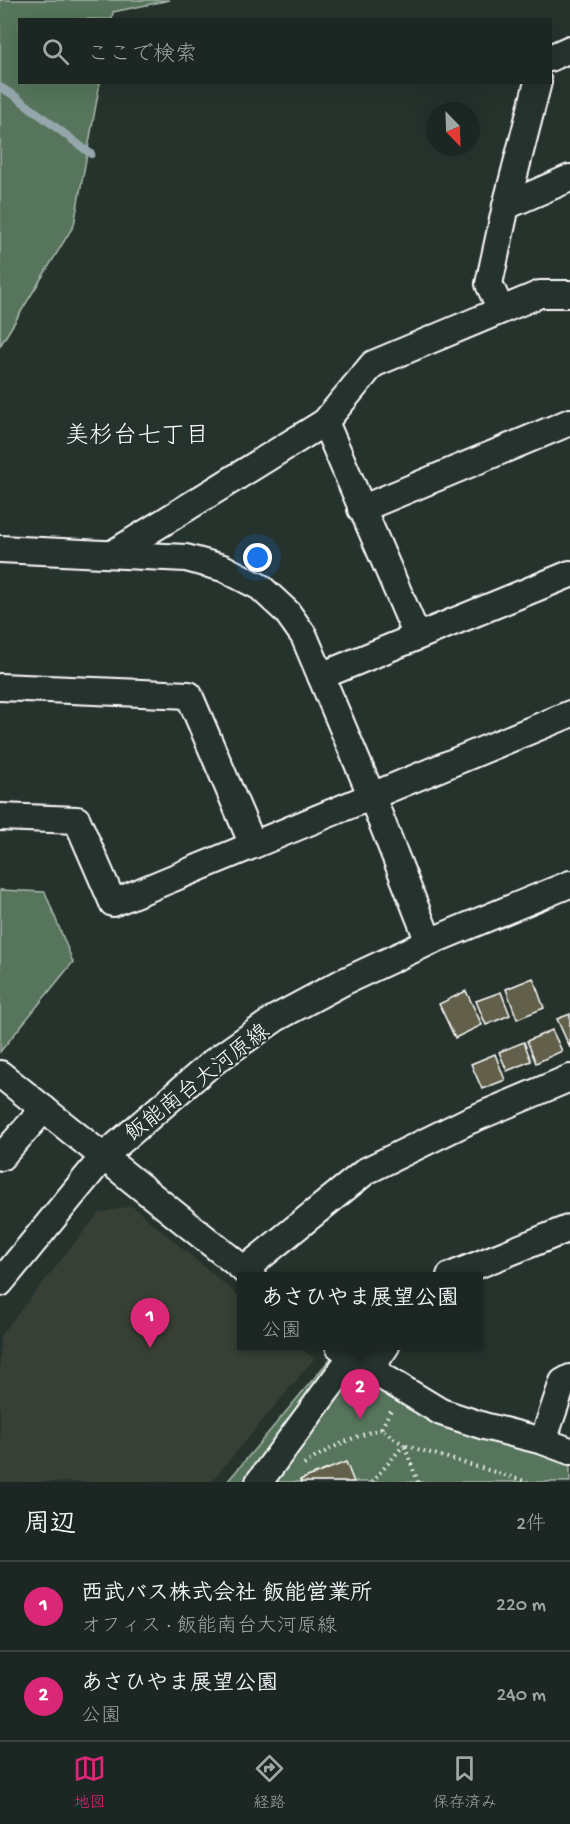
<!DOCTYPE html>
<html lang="ja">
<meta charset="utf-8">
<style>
:root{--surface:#1c2622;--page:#252e2a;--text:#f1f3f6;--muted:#a0a5a5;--line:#3a4340;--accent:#db2777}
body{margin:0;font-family:"Gochi Hand","Klee One",sans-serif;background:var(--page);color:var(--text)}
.compass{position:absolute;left:426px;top:102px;width:54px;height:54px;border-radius:50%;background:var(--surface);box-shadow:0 6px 24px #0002;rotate:157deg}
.you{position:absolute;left:258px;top:558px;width:21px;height:21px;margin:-15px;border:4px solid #fff;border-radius:50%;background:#1a73e8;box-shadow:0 0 0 9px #1a73e833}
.badge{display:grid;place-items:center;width:39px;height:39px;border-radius:50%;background:var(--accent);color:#fff;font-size:20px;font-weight:700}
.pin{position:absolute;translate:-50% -50px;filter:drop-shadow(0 2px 3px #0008)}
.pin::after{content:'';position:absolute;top:32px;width:21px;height:18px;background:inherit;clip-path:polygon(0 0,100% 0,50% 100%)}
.popup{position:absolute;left:237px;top:1272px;width:246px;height:78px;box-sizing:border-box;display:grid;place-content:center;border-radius:0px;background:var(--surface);filter:drop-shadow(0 2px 4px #0005);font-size:20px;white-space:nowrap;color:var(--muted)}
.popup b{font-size:22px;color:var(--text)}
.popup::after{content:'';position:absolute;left:50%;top:100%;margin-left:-12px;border:12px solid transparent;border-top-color:var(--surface)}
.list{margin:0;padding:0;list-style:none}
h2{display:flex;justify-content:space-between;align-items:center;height:78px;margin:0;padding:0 24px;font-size:26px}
h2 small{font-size:20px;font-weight:400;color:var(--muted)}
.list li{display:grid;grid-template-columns:39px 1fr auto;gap:18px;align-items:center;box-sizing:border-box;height:90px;padding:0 24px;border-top:2px solid var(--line)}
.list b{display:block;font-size:22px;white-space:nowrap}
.list p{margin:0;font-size:20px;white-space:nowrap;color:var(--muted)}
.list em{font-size:20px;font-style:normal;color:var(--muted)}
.icon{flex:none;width:33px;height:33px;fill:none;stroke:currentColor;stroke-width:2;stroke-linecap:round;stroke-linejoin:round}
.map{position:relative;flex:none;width:570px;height:1482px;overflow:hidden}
.search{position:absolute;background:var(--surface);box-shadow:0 6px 24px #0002;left:18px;right:18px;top:18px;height:66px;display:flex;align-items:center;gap:15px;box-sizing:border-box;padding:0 21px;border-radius:0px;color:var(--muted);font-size:22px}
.sheet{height:258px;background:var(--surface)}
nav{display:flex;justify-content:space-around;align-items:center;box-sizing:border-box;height:84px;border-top:2px solid var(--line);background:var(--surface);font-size:16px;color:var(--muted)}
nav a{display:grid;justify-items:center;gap:3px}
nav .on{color:var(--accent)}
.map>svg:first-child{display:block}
</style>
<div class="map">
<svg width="570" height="1482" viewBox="0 0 570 1482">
<rect width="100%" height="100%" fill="#26332d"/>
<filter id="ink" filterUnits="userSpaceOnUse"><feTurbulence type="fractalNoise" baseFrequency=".0167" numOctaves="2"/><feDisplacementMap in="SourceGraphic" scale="12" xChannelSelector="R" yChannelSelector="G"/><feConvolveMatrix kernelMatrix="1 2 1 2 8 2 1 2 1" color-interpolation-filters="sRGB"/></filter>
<g filter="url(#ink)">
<polygon fill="#384136" points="132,1206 241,1298 242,1346 298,1346 314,1359 211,1482 0,1482 0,1336 99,1213"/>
<g fill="#57745c" stroke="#abbaae" stroke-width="1.5">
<polygon points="0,0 170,0 113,12 112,19 20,20 20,82 100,83 74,225 0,346"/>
<polygon points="0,890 45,892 73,962 0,1052"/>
<polygon points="331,1358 410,1406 570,1463 570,1482 227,1482"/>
</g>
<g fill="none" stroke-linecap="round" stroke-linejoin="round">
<polyline stroke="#95a7ac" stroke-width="8" points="0,87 15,96 91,154"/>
</g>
<g fill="#62614c" stroke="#fff" stroke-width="1.5">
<polygon points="533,978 544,1008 517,1019 506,989"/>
<polygon points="466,991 482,1025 455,1038 439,1004"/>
<polygon points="501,992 510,1015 486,1025 476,1001"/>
<polygon points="570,1014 570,1048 557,1019"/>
<polygon points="552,1030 562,1051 536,1063 527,1041"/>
<polygon points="524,1042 531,1061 507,1071 499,1052"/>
<polygon points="495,1054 505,1080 482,1089 471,1064"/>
<polygon points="346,1462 354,1482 301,1482 300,1480"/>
</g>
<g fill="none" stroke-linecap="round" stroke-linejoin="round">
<defs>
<g id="minor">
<polyline points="550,58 570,49"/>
<polyline points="506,206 570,178"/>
<polyline points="501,310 489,284 506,206 538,82"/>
<polyline points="325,422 417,636"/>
<polyline points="361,509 570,422"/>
<polyline points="0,549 186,558 223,568 260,587 287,612 304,636 372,797 429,942"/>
<polyline points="112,554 325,422 373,364 540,294 570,294"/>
<polyline points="321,676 570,574"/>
<polyline points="0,687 189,695 253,845"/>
<polyline points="0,817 77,820 113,903 570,714"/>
<polyline points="0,1074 252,1276"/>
<polyline points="0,1156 1,1157 44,1109"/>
<polyline points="244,1270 366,1171 468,1121 570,1078"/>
<polyline points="450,1276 570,1228"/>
<polyline points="0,1283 104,1156 212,1063 276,1018 343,982 429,942 570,884"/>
<polyline points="339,1346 370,1369 441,1412 484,1426 543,1441 570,1451"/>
<polyline points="370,1369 386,1346"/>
<polyline points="543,1441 563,1382 570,1378"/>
<polyline points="259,1482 352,1356"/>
</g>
</defs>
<use href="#minor" stroke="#fff" stroke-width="30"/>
<g stroke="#fff" stroke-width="4" stroke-dasharray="1.5 4.5" stroke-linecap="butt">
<path d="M 304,1465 C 328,1448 353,1437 381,1429"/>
<polyline points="372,1482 404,1445 381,1429 391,1410"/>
<polyline points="418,1482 404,1445 528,1482"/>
</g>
<use href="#minor" stroke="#26332d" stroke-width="26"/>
</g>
</g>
<g text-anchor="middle" stroke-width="4.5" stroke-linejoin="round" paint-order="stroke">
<g font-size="22" fill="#fff" stroke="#26332d">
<text transform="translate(196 1081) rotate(-38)" y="8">飯能南台大河原線</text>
</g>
<g font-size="24" fill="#fff" stroke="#26332d">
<text x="137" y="442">美杉台七丁目</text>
</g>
</g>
</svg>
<svg class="compass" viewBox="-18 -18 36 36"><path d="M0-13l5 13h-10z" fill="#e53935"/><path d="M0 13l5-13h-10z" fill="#a0a5a5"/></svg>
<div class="you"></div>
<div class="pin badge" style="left:150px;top:1348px">1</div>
<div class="pin badge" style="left:360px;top:1419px">2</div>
<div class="popup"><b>あさひやま展望公園</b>公園</div>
<div class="search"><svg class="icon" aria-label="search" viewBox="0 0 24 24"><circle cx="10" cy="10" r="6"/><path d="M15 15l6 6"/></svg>ここで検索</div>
</div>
<section class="sheet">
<h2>周辺<small>2件</small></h2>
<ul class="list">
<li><span class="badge">1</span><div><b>西武バス株式会社 飯能営業所</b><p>オフィス · 飯能南台大河原線</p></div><em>220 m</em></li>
<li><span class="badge">2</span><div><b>あさひやま展望公園</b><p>公園</p></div><em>240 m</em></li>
</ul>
</section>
<nav>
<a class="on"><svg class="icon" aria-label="map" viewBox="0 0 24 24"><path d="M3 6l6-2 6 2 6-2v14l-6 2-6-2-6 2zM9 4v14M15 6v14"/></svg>地図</a>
<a><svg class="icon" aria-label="directions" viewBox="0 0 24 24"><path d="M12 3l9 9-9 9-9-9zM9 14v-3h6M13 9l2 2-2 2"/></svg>経路</a>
<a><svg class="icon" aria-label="saved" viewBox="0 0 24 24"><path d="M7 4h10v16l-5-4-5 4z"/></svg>保存済み</a>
</nav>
